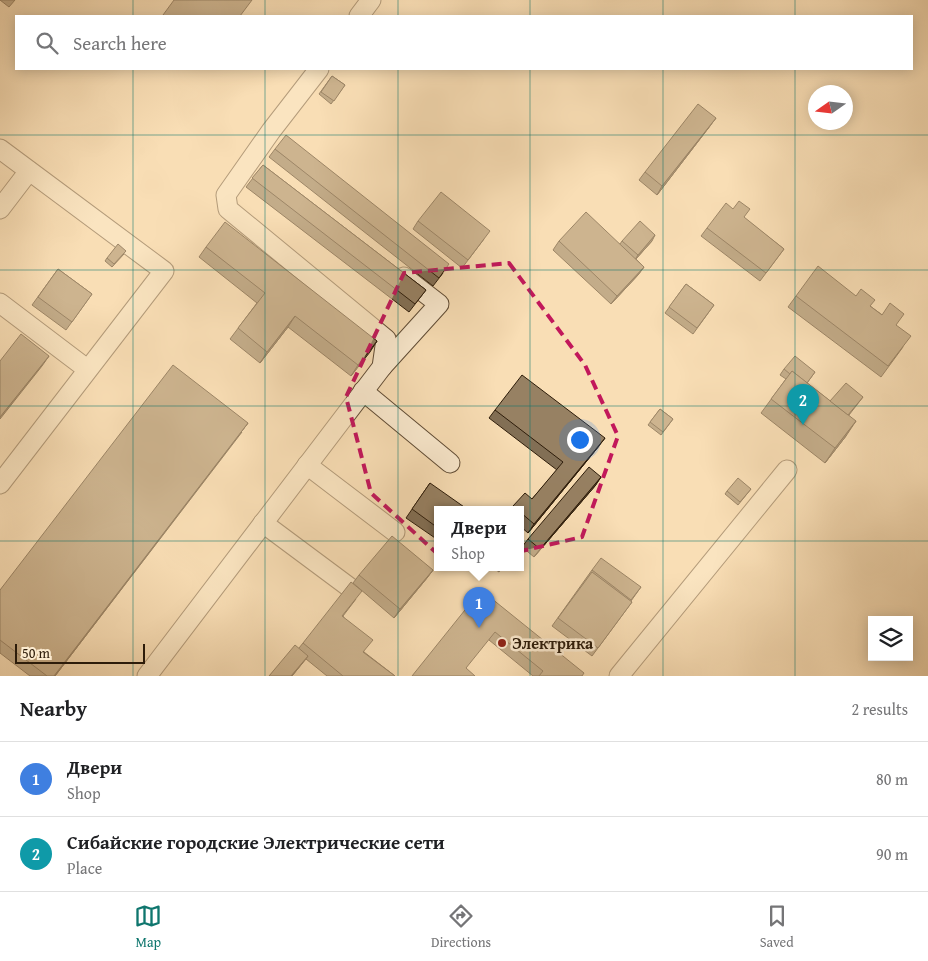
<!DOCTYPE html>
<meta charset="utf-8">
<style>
:root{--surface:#fff;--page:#f2f2f2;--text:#202124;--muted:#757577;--line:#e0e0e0;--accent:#0f766e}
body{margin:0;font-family:"Gentium Book Plus",serif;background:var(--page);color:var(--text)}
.controls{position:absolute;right:15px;bottom:15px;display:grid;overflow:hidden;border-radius:0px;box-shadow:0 2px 12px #0003}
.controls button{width:45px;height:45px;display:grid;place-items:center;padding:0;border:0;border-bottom:1px solid var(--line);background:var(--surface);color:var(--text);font:25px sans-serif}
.compass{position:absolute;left:808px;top:85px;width:45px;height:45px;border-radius:50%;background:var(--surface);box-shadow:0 2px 12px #0003;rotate:256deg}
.scale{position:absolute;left:15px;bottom:12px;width:130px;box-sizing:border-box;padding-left:5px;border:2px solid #2d1c0a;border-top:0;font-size:14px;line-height:18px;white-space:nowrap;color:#2d1c0a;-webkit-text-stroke:4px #fbeacf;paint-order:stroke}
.you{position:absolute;left:579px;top:439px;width:18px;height:18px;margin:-12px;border:4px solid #fff;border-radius:50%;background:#1a73e8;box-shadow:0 0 0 8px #1a73e833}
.badge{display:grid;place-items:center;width:32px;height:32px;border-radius:50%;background:var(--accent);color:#fff;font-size:16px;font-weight:700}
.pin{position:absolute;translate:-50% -41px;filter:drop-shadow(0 1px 2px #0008)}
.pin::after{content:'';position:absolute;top:26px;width:18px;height:15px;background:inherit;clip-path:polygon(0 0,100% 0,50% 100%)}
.popup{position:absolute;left:434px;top:506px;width:90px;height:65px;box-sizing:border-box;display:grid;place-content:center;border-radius:0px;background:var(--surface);filter:drop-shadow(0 1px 4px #0005);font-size:16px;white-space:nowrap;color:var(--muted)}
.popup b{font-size:19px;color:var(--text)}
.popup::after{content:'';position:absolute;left:50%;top:100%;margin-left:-10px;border:10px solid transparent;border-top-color:var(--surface)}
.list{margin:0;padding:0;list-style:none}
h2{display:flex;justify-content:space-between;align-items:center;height:65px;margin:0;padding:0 20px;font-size:21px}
h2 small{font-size:16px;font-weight:400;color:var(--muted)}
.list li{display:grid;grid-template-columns:32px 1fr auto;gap:15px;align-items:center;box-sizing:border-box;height:75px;padding:0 20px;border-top:1px solid var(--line)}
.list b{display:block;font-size:19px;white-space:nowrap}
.list p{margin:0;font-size:16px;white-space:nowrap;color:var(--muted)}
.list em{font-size:16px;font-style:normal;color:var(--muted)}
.icon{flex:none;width:28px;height:28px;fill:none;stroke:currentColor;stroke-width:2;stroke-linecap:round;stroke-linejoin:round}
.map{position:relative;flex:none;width:928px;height:676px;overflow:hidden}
.search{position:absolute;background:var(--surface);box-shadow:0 2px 12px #0003;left:15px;right:15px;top:15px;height:55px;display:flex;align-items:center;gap:12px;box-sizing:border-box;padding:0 18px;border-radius:0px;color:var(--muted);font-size:19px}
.sheet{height:215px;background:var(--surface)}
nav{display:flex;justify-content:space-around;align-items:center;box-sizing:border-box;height:70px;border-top:1px solid var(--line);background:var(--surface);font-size:14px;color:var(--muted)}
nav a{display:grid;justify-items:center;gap:2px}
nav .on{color:var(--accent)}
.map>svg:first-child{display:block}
</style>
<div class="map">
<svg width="928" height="676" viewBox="0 0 928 676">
<rect width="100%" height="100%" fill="#f9deb5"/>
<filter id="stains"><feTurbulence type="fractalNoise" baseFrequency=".004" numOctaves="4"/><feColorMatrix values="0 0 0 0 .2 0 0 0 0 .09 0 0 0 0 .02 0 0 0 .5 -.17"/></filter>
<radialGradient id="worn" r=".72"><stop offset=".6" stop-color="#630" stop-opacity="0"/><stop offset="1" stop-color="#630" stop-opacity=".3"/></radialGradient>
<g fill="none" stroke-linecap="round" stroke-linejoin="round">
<defs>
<g id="minor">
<polyline points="359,16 371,0"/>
<polyline points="0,149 164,271 0,484"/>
<polyline points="0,209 29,171"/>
<polyline points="0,303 87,369"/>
<polyline points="382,367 439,304 404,277"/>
<polyline points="363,391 450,463"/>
<polyline points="307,465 395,532"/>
<polyline points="263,523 349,587"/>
<polyline points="147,676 382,367 386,339 228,209 226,195 271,131 319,69"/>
<polyline points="619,676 787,470"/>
</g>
</defs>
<use href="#minor" stroke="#604c35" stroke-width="21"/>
<use href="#minor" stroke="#fbeacf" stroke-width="19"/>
</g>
<g fill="#826f55" stroke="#2d1c0a">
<polygon points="0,0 15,0 9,7"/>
<polygon points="332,76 345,85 331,104 319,94"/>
<polygon points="710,126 657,195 639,180 645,172"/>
<polygon points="275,149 443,273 433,286 269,157"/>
<polygon points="263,165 426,290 409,312 246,187"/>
<polygon points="744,218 784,249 760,281 701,236 707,228"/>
<polygon points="418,221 484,239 462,268 413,229"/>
<polygon points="559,241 620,244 622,241 652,241 636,259 644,267 638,275 611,304 553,250"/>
<polygon points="206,247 377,341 351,376 288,327 260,363 230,339 257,303 199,257"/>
<polygon points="124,254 112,267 105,261 107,258"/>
<polygon points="58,269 92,294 66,330 32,305"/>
<polygon points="686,284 714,305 693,334 665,313"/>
<polygon points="796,296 870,306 896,325 903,347 881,377 788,307"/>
<polygon points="784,369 815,372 807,383 830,401 863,397 849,415 846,436 825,463 761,413 786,379 780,375"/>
<polygon points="660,409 673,419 661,435 648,425"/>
<polygon points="495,410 599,446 528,533 520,526 520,509 511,509 513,506 532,499 557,470 489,418"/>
<polygon points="242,432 55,676 30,676 0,653 0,590"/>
<polygon points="601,477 595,486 534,557 522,547 528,539"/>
<polygon points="430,483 438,509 438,540 406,518"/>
<polygon points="751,489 738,505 725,494 727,491"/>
<polygon points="492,567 502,567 499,572"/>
<polygon points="433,570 427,578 394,618 353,583 359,575"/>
<polygon points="592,570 641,587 631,601 632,602 592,656 552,626"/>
<polygon points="481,590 582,676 533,676 489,640"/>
<polygon points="356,599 343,616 364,652 395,676 327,676 306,659 292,676 269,676 299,648 303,643"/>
</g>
<g fill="#6a5a45" stroke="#2d1c0a">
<polygon points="716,118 710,126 657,195 662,186"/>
<polygon points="655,235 652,241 634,261 638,255"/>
<polygon points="644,267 638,275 611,304 617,296"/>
<polygon points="295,316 288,327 260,363 267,352"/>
<polygon points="377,341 370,352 351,376 358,365"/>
<polygon points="49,356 42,366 0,419 0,417"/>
<polygon points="856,421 846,436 825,463 835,448"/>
<polygon points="248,423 55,676 54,676"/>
<polygon points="605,438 599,446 528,533 534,524"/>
<polygon points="601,477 595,486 534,557 540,549"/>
<polygon points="433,570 427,578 394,618 400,609"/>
<polygon points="308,656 292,676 291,676"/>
</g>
<g fill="#978163" stroke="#2d1c0a">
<polygon points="174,0 252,0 240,16 164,16 163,15"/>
<polygon points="332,76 345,85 334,101 321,92"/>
<polygon points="698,104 716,118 662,186 645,172"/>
<polygon points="286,135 449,264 439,278 275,149"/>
<polygon points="263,165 426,290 415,304 252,178"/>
<polygon points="441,192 490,231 468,260 418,221"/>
<polygon points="739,201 750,209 744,217 784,249 766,273 707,228 726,203 733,209"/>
<polygon points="586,212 644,267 617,296 559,241"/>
<polygon points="640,221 655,235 638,255 622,241"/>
<polygon points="225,222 377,341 358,365 295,316 267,352 238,328 265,293 206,247"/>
<polygon points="118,244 126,251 114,264 107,258"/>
<polygon points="818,266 856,296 861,289 875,300 870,306 882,315 890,303 904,314 896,325 911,336 888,366 796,296"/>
<polygon points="58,269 92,294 72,322 38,297"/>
<polygon points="686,284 714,305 697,328 669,307"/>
<polygon points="21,334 49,356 0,417 0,361"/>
<polygon points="795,356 815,372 807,383 792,371 790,374 784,369"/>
<polygon points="173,365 248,423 54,676 47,676 0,640 0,590"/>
<polygon points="792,371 856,421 835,448 771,399"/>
<polygon points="522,375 605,438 534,524 520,512 520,509 516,509 513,506 525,493 532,499 563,462 495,410"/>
<polygon points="846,383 863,397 848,415 830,401"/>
<polygon points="660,409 673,419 663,432 650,422"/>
<polygon points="589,467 601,477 540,549 528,539"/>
<polygon points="738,478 751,489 740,502 727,491"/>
<polygon points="430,483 467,509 438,509 438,528 412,509"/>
<polygon points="392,536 433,570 400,609 359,575"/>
<polygon points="601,558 641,587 631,600 592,570"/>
<polygon points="592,572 632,602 598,648 558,618"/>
<polygon points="351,582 362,591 342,616 373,640 363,652 395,676 343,676 303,643"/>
<polygon points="481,590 584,673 582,676 539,676 543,671 495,632 466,668 475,676 412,676"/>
<polygon points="295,645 308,656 291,676 269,676"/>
</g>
<path d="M0 0H928V676H0ZM 509,263 L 585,365 L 618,436 L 582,537 L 452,567 L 371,493 L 346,397 L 404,273 Z" fill="#f9deb5" fill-opacity=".55" fill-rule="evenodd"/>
<path fill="none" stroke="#c2185b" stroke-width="4" stroke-dasharray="10 6" stroke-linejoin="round" d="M 509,263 L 585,365 L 618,436 L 582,537 L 452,567 L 371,493 L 346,397 L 404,273 Z"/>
<path fill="none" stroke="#0f766e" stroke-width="1" stroke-opacity="0.55" d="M 133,0 L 133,16M 265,0 L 265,16M 398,0 L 398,16M 530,0 L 530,16M 663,0 L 663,16M 795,0 L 795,16M 133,69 L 133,676M 265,69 L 265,676M 398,69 L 398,676M 530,69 L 530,676M 663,69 L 663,676M 795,69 L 795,676M 0,135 L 928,135M 0,270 L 928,270M 0,406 L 928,406M 0,541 L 928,541"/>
<circle fill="#8f2418" stroke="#fbeacf" stroke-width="2" cx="502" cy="643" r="5"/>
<g text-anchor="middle" stroke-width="5" stroke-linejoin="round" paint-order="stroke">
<g font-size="16" font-weight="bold" fill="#2d1c0a" stroke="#fbeacf" text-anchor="start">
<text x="512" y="649">Электрика</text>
</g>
</g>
<rect width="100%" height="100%" filter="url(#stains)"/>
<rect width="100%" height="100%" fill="url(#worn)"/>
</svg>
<div class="controls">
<button><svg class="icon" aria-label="layers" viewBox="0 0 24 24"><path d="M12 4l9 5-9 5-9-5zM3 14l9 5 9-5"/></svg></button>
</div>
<svg class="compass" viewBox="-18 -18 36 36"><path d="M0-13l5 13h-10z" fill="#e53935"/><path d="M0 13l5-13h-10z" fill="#757577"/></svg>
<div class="scale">50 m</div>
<div class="you"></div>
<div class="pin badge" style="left:479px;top:628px;background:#3f7fe0">1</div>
<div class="popup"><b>Двери</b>Shop</div>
<div class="pin badge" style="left:803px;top:425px;background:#0f9aa8">2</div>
<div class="search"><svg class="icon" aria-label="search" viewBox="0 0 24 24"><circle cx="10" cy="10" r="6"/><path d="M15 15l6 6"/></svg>Search here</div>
</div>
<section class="sheet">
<h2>Nearby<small>2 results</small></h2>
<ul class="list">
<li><span class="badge" style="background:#3f7fe0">1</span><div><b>Двери</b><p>Shop</p></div><em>80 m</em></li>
<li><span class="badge" style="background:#0f9aa8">2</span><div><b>Сибайские городские Электрические сети</b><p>Place</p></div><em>90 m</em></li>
</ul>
</section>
<nav>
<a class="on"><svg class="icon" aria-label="map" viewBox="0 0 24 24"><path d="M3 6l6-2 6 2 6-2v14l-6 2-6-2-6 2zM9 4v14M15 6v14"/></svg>Map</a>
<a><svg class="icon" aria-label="directions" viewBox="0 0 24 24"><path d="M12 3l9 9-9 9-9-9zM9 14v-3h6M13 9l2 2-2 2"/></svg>Directions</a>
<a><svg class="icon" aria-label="saved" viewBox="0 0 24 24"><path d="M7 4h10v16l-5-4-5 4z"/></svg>Saved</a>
</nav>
